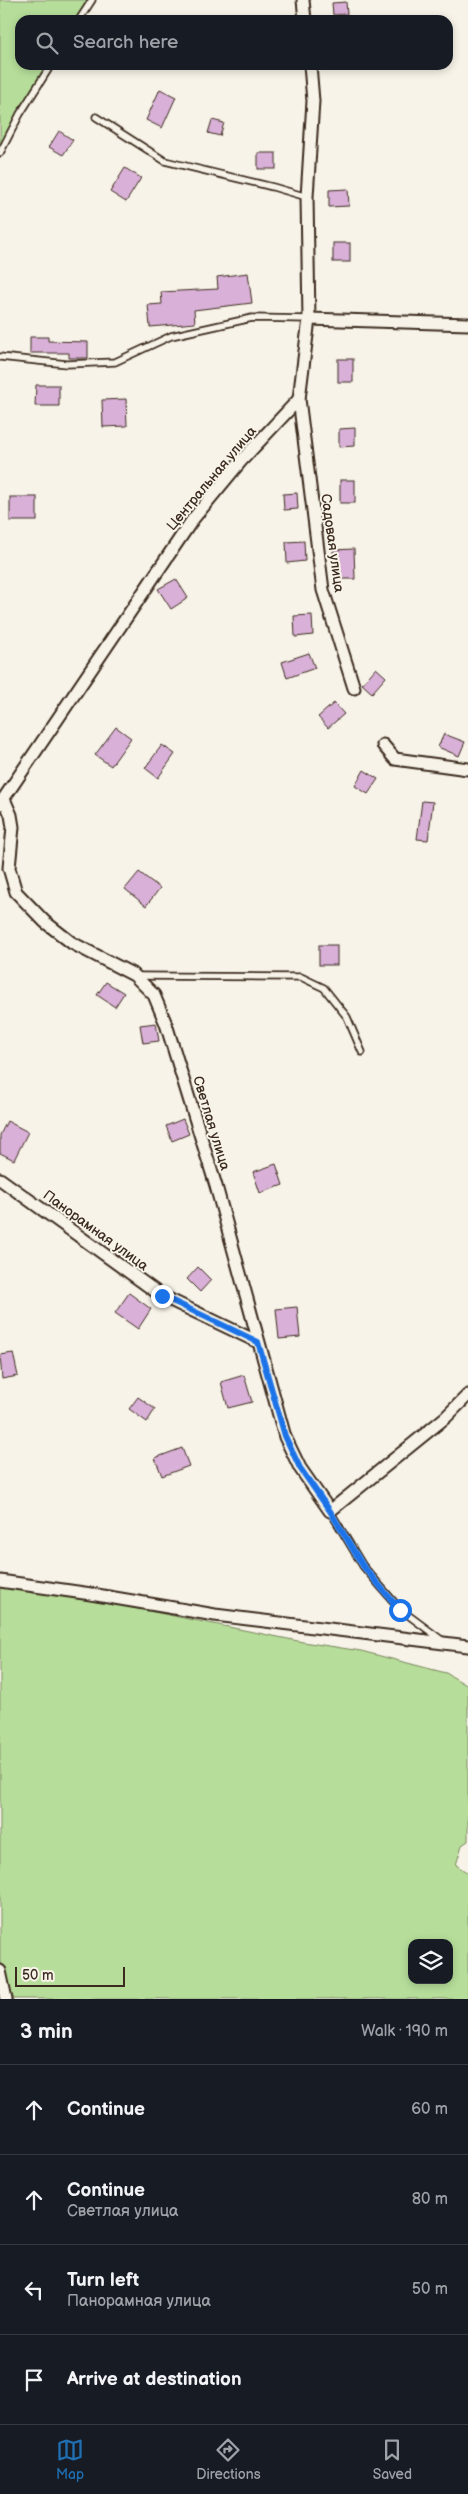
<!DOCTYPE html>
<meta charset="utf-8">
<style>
:root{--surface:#171b24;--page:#20242c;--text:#f1f3f6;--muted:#9ea1a6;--line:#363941;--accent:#1f6fb2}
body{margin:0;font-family:"Balsamiq Sans",sans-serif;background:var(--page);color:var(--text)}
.controls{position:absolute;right:15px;bottom:15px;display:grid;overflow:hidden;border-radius:10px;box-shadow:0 2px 8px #0003}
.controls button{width:45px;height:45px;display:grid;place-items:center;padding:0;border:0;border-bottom:1px solid var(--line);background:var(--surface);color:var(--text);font:25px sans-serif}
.scale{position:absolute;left:15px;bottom:12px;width:110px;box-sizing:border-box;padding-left:5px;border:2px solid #3b2a1e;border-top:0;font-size:14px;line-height:18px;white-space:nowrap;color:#3b2a1e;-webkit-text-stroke:4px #f7f3e8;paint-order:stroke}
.stop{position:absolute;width:15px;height:15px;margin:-11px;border:4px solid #1a73e8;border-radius:50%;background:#fff}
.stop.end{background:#1a73e8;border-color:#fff;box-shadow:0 1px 5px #0008}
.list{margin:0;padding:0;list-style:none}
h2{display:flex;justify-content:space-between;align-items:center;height:65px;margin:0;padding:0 20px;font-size:21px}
h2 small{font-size:16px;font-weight:400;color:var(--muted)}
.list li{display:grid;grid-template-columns:32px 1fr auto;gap:15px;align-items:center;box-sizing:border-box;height:90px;padding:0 20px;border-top:1px solid var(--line)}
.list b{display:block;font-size:19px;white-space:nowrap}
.list p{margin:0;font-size:16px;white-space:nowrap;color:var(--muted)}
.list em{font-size:16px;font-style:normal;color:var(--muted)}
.icon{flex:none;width:28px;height:28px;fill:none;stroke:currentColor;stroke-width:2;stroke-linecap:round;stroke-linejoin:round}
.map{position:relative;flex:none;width:468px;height:1999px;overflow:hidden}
.search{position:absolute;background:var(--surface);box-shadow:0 2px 8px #0003;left:15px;right:15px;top:15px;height:55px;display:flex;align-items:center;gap:12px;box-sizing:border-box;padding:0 18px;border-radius:15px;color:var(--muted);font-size:19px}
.sheet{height:425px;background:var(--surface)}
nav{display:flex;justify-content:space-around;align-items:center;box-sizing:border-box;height:70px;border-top:1px solid var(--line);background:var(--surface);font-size:14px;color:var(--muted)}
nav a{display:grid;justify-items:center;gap:2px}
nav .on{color:var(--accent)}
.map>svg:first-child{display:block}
</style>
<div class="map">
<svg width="468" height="1999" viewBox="0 0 468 1999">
<rect width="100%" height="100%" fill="#f7f3e8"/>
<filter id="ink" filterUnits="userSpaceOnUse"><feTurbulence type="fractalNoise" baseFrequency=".02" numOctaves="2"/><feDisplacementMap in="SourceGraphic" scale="10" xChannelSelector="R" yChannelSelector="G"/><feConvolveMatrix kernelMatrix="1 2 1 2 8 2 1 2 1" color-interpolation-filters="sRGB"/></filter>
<g filter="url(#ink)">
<g fill="#b6de9a" stroke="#78845c" fill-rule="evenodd">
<polygon points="0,0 92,0 79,20 20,20 20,65 51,65 0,153"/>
<path d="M 0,1581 L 303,1642 L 361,1651 L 446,1673 L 468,1686 L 468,1841 L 462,1845 L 456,1865 L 468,1873 L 468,1999 L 0,1999 ZM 412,1943 L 449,1943 L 449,1980 L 412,1980 Z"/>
</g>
<g fill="#d9b0d7" stroke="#3b2a1e">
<polygon points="346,2 347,14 333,15 332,3"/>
<polygon points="160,89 176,97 162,128 146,120"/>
<polygon points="212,120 224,123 220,136 208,133"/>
<polygon points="59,131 73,140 63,155 49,147"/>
<rect x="258" y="153" width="18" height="16"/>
<polygon points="125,168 141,178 126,202 110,192"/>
<polygon points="348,189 349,206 329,207 329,190"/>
<rect x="333" y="243" width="17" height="19"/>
<polygon points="248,273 252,303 194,310 195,323 150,327 148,305 162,304 161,292 218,289 217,277"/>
<polygon points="30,337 48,337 48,341 88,342 88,358 69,358 69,353 30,353"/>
<rect x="338" y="359" width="15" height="23"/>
<polygon points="36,385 59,385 59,406 35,406"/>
<polygon points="126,399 127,426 103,427 102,400"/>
<polygon points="355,428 355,446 339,447 339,429"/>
<rect x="340" y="480" width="15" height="23"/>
<polygon points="297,493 298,509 284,510 283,494"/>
<rect x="10" y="497" width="27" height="24"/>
<polygon points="304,541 305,561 287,563 286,542"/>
<polygon points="354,549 355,579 334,579 333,550"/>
<polygon points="176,579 188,598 171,609 158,589"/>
<polygon points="312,615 313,635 295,637 294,616"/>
<polygon points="309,653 315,668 287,678 282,662"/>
<polygon points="376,668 386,677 372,693 362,684"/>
<polygon points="334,703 344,714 328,728 318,717"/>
<polygon points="116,727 131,738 111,766 95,755"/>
<polygon points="444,734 465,742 459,756 438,747"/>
<polygon points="162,745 175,754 158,778 145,768"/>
<polygon points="364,770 378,779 368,794 355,786"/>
<polygon points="422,801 433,802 428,840 417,839"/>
<polygon points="139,872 160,888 146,906 125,889"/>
<rect x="319" y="945" width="18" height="20"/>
<polygon points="106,982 124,993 115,1007 97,995"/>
<polygon points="156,1023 159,1041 143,1043 140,1025"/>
<polygon points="183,1119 189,1134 172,1141 166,1126"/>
<polygon points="7,1121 28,1132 14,1160 0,1153 0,1135"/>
<polygon points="276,1164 283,1185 260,1193 253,1172"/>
<polygon points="198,1267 211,1280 200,1292 187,1279"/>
<polygon points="129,1293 151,1309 138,1329 115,1313"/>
<polygon points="297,1307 300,1337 279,1339 276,1309"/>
<polygon points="13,1353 18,1376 2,1379 0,1355"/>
<polygon points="244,1375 252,1402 228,1408 221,1382"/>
<polygon points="138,1397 155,1409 147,1422 129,1409"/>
<polygon points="182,1448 189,1466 162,1476 155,1458"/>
</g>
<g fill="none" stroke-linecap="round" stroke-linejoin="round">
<defs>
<g id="service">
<polyline points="79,20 92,0"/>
<polyline points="96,117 165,161 273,187 307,197"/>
<polyline points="0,153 20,114 51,65"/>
<polyline points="0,357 67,364 115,362 171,336 252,318 309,319"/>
<polyline points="136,976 301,977 324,988 347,1017 362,1052"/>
<polyline points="330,1511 363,1566 400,1609 443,1641"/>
</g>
<g id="minor">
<polyline points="303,0 305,20"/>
<polyline points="309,319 307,197 313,101 310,65"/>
<polyline points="354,688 323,590 299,399 309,319 468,324"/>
<polyline points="383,745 395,759 468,769"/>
<polyline points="4,799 11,815 13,827 9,868 16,892 45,922 72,943 134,975 154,995 166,1024 216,1186 285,1437 300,1468 330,1511 446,1417 468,1395"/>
<polyline points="0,804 193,519 241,461 299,399"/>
<polyline points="0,1179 162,1296 258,1342"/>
<polyline points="0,1581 91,1594 215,1615 468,1646"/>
<polyline points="0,1971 6,1999"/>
</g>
</defs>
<use href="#service" stroke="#3b2a1e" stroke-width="9"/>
<use href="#minor" stroke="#3b2a1e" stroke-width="15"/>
<use href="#service" stroke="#f7f3e8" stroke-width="5.5"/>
<use href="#minor" stroke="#f7f3e8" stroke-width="11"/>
</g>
</g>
<g fill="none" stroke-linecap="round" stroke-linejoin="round" filter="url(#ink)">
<polyline stroke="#1a73e8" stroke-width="6" points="162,1296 258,1342 285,1436 300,1468 330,1511 363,1566 400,1610"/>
</g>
<g text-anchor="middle" stroke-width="4" stroke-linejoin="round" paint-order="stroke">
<g font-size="14" fill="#3b2a1e" stroke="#f7f3e8">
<text transform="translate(211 478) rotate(-50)" y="5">Центральная улица</text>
<text transform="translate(333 543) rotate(82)" y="5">Садовая улица</text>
<text transform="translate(212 1123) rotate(73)" y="5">Светлая улица</text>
<text transform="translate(96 1230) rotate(36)" y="5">Панорамная улица</text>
</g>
</g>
</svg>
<div class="controls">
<button><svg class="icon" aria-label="layers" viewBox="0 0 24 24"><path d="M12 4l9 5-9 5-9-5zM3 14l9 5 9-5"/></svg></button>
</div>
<div class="scale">50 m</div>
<div class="stop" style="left:400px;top:1610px"></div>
<div class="stop end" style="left:162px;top:1296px"></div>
<div class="search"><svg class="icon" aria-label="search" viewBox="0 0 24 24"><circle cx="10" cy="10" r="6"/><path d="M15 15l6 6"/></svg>Search here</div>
</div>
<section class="sheet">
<h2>3 min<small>Walk · 190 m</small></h2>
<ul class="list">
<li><svg class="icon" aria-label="ahead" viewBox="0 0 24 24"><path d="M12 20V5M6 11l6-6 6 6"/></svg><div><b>Continue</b></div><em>60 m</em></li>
<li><svg class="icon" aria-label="ahead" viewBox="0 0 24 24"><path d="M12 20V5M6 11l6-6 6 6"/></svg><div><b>Continue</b><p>Светлая улица</p></div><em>80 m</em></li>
<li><svg class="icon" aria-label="left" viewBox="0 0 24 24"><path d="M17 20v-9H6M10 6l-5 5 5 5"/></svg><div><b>Turn left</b><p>Панорамная улица</p></div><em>50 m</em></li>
<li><svg class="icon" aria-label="arrive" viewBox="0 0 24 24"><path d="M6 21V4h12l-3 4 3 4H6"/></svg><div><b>Arrive at destination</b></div></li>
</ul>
</section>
<nav>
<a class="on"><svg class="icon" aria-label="map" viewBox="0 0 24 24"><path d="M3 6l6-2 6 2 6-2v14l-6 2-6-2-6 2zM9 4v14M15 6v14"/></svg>Map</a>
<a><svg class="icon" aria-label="directions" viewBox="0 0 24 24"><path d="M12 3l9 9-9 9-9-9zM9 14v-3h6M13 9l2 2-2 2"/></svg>Directions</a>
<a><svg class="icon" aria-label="saved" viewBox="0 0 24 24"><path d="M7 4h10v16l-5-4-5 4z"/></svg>Saved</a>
</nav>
